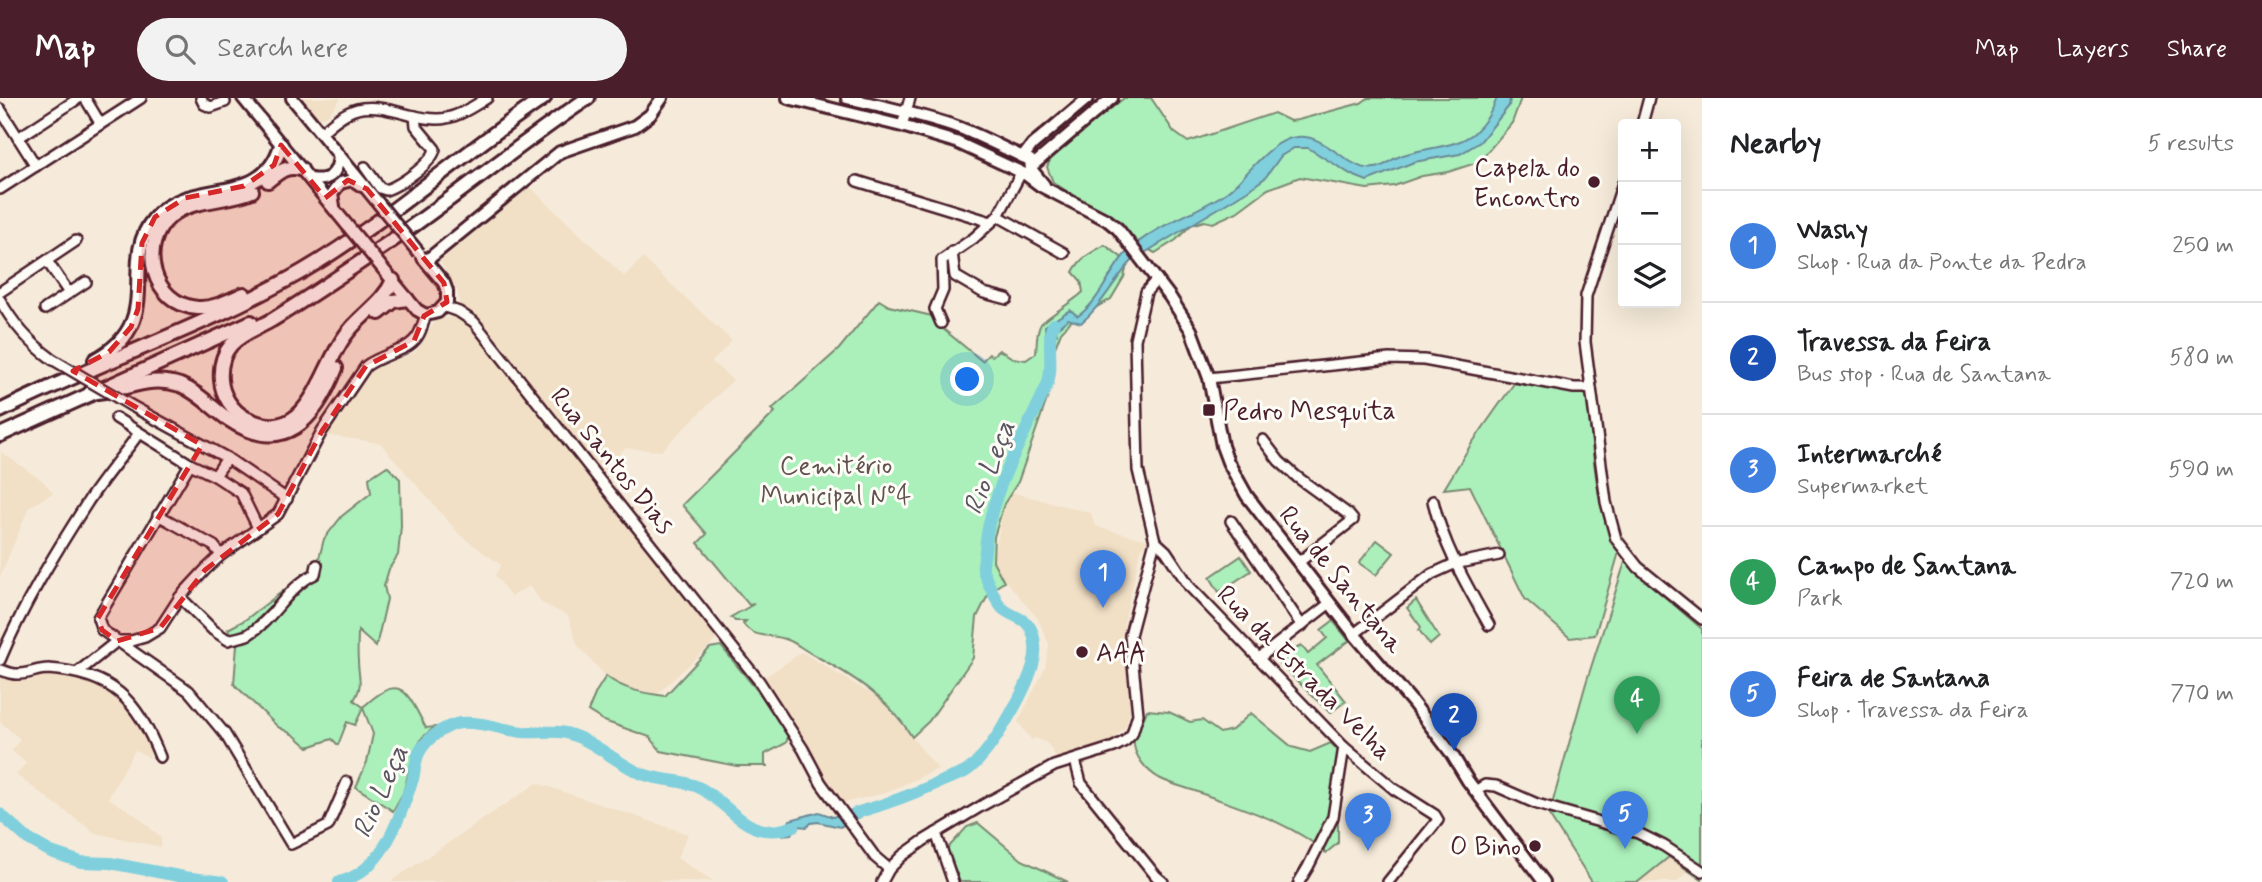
<!DOCTYPE html>
<meta charset="utf-8">
<style>
:root{--surface:#fff;--page:#f2f2f2;--text:#202124;--muted:#757577;--line:#e0e0e0;--accent:#4a1f2b}
body{margin:0;font-family:Mynerve,sans-serif;background:var(--page);color:var(--text)}
.controls{position:absolute;right:21px;top:21px;display:grid;overflow:hidden;border-radius:7px;box-shadow:0 7px 28px #0002}
.controls button{width:63px;height:63px;display:grid;place-items:center;padding:0;border:0;border-bottom:2px solid var(--line);background:var(--surface);color:var(--text);font:35px sans-serif}
.you{position:absolute;left:968px;top:282px;width:24px;height:24px;margin:-18px;border:5px solid #fff;border-radius:50%;background:#1a73e8;box-shadow:0 0 0 10px #1a73e833}
.badge{display:grid;place-items:center;width:46px;height:46px;border-radius:50%;background:var(--accent);color:#fff;font-size:23px;font-weight:700}
.pin{position:absolute;translate:-50% -58px;filter:drop-shadow(0 2px 4px #0008)}
.pin::after{content:'';position:absolute;top:37px;width:24px;height:21px;background:inherit;clip-path:polygon(0 0,100% 0,50% 100%)}
.list{margin:0;padding:0;list-style:none}
h2{display:flex;justify-content:space-between;align-items:center;height:91px;margin:0;padding:0 28px;font-size:30px}
h2 small{font-size:23px;font-weight:400;color:var(--muted)}
.list li{display:grid;grid-template-columns:46px 1fr auto;gap:21px;align-items:center;box-sizing:border-box;height:112px;padding:0 28px;border-top:2px solid var(--line)}
.list b{display:block;font-size:26px;white-space:nowrap}
.list p{margin:0;font-size:23px;white-space:nowrap;color:var(--muted)}
.list em{font-size:23px;font-style:normal;color:var(--muted)}
.icon{flex:none;width:38px;height:38px;fill:none;stroke:currentColor;stroke-width:2;stroke-linecap:round;stroke-linejoin:round}
.map{position:relative;flex:none;width:1702px;height:784px;overflow:hidden}
header{display:flex;align-items:center;gap:42px;box-sizing:border-box;height:98px;padding:0 35px;background:var(--accent);color:#fff}
header strong{font-size:33px}
nav{display:flex;gap:38px;margin-inline-start:auto;font-size:24px}
.search{width:490px;height:63px;background:var(--page);display:flex;align-items:center;gap:18px;box-sizing:border-box;padding:0 24px;border-radius:38px;color:var(--muted);font-size:26px}
main{display:flex}
aside{flex:1;background:var(--surface)}
.map>svg:first-child{display:block}
</style>
<header>
<strong>Map</strong>
<div class="search"><svg class="icon" aria-label="search" viewBox="0 0 24 24"><circle cx="10" cy="10" r="6"/><path d="M15 15l6 6"/></svg>Search here</div>
<nav><a>Map</a><a>Layers</a><a>Share</a></nav>
</header>
<main>
<div class="map">
<svg width="1702" height="784" viewBox="0 0 1702 784">
<rect width="100%" height="100%" fill="#f6ebda"/>
<filter id="ink" filterUnits="userSpaceOnUse"><feTurbulence type="fractalNoise" baseFrequency=".0143" numOctaves="2"/><feDisplacementMap in="SourceGraphic" scale="14" xChannelSelector="R" yChannelSelector="G"/><feConvolveMatrix kernelMatrix="1 2 1 2 8 2 1 2 1" color-interpolation-filters="sRGB"/></filter>
<g filter="url(#ink)">
<g fill="#f1dfc6">
<polygon points="300,0 341,0 329,16 324,19 314,18"/>
<polygon points="530,89 624,178 643,160 732,243 712,264 733,282 661,353 625,350 594,382 718,540 657,596 613,586 578,548 568,518 542,505 529,488 511,499 495,477 501,467 461,438 380,345 325,337 373,271 415,254 436,222 449,219 459,209 458,194 440,163"/>
<polygon points="1,354 43,383 53,395 29,409 0,479"/>
<polygon points="1007,393 1091,415 1095,427 1101,430 1147,442 1140,454 1123,529 1130,612 1126,628 1112,643 1058,663 1048,646 1036,640 1032,642 1018,624 1045,570 1049,546 1038,521 999,475 994,459"/>
<polygon points="802,554 881,602 938,671 885,695 835,707 765,579"/>
<polygon points="44,574 92,583 105,590 121,601 141,626 149,646 150,660 135,652 108,700 136,717 161,740 161,749 95,735 16,677 26,665 12,653 20,641 0,624 0,580 33,583 37,575"/>
<polygon points="537,685 688,736 677,760 713,783 390,784"/>
<polygon points="1668,759 1688,773 1677,784 1638,784"/>
</g>
<g fill="#abf0ba" stroke="#7a8872" stroke-width="2">
<polygon points="1124,0 1151,0 1174,34 1188,44 1274,15 1290,23 1298,22 1361,5 1368,0 1521,0 1512,25 1479,64 1448,74 1422,78 1394,88 1367,91 1300,79 1268,91 1237,114 1213,125 1204,123 1191,127 1176,142 1155,155 1144,149 1139,143 1136,145 1114,119 1083,104 1053,84 1047,69 1052,58"/>
<path d="M 1105,147 L 1121,159 L 1126,171 L 1124,179 L 1111,201 L 1070,224 L 1061,234 L 1050,263 L 1052,280 L 1047,301 L 1018,384 L 1004,406 L 994,439 L 993,463 L 1004,484 L 990,493 L 977,519 L 973,560 L 929,623 L 912,639 C 889,600 850,576 812,556 C 804,552 796,545 788,542 C 771,535 755,542 743,526 L 746,523 L 735,523 L 731,519 L 754,506 L 749,507 L 698,445 L 707,436 L 682,407 L 775,314 L 772,311 L 839,251 L 879,202 L 889,208 L 932,218 L 942,230 L 982,263 L 989,256 L 992,258 L 999,252 L 1013,260 L 1026,262 L 1036,255 C 1037,246 1036,233 1041,226 C 1047,219 1074,203 1083,194 L 1081,183 L 1073,174 C 1080,160 1092,154 1105,147 Z"/>
<path d="M 1515,284 L 1587,297 C 1593,344 1594,415 1619,454 L 1595,537 L 1570,540 L 1525,501 L 1470,388 L 1444,391 L 1470,348 Z"/>
<path d="M 387,368 L 400,381 L 401,428 L 398,457 L 389,471 L 384,488 L 387,501 L 376,549 L 358,533 C 358,543 357,553 358,563 C 358,579 364,586 354,602 L 363,609 C 401,574 406,592 426,630 L 435,629 L 422,640 L 414,655 L 403,695 L 393,713 L 356,689 L 367,664 L 373,636 L 363,610 L 355,627 L 347,624 L 338,647 L 332,641 L 308,649 L 294,637 L 278,629 L 234,586 L 237,547 L 228,531 L 245,522 L 287,490 L 296,488 L 315,476 L 324,441 L 342,418 L 371,395 L 369,380 Z"/>
<polygon points="1377,442 1394,455 1376,477 1359,465"/>
<polygon points="1241,458 1251,473 1219,494 1210,479"/>
<polygon points="1626,461 1643,480 1702,531 1702,782 1669,759 1638,784 1592,784 1549,717 1586,585"/>
<polygon points="1416,502 1439,539 1430,547 1419,532 1421,529 1407,510"/>
<polygon points="1333,523 1349,543 1317,567 1346,603 1330,615 1279,565 1301,547 1308,556 1327,540 1321,532"/>
<path d="M 721,548 L 778,618 L 788,639 L 786,645 L 765,656 L 765,666 L 767,668 L 737,668 L 661,653 L 650,639 L 604,623 L 588,613 L 596,594 L 606,578 C 623,592 644,595 665,598 L 710,550 Z"/>
<path d="M 1147,612 L 1169,614 L 1190,624 L 1202,622 L 1220,635 L 1232,632 L 1251,615 L 1292,649 L 1310,654 L 1331,645 L 1341,656 L 1335,704 L 1338,722 L 1338,745 L 1326,755 C 1290,723 1239,710 1195,693 C 1184,689 1170,686 1159,680 C 1147,673 1132,657 1134,641 C 1135,637 1145,620 1147,612 Z"/>
<polygon points="978,725 1022,762 1068,784 960,784 947,751 967,729"/>
</g>
<g fill="#80cfdd" stroke="#6a8996" stroke-width="2">
<path d="M 1497,0 L 1510,0 L 1509,8 L 1480,44 L 1460,56 L 1414,64 L 1367,83 L 1352,77 L 1308,50 L 1294,50 L 1281,58 L 1265,80 L 1247,93 L 1133,162 C 1114,181 1103,207 1081,225 L 1068,221 L 1056,231 L 1057,236 L 1046,240 L 1045,228 L 1070,212 L 1078,218 C 1101,202 1108,175 1126,155 C 1153,127 1196,116 1227,94 C 1247,79 1270,41 1297,39 C 1321,36 1339,60 1359,68 C 1362,70 1370,71 1374,70 C 1383,70 1390,62 1398,59 C 1421,49 1455,51 1474,35 C 1485,25 1492,14 1497,0 Z"/>
<polygon points="868,706 872,713 840,729 818,724 811,725 807,729 797,728 791,736 781,737 779,732 787,729 790,722 819,714 833,719"/>
</g>
<g fill="none" stroke-linecap="round" stroke-linejoin="round">
<g stroke="#80cfdd" stroke-width="12">
<path d="M 856,715 C 887,706 916,695 945,682 C 952,679 959,677 965,674 C 989,659 1025,595 1033,567 C 1036,557 1036,546 1033,536 C 1028,519 1013,520 1002,510 C 997,505 985,479 983,472 C 982,466 985,457 985,451 C 990,392 1024,340 1047,287 C 1055,270 1045,237 1054,226"/>
<polyline points="0,716 28,741 51,754 81,764 110,765 184,779 223,784"/>
<path d="M 339,784 C 384,773 399,720 413,681 C 415,673 415,663 419,655 C 426,641 444,628 460,625 C 482,623 502,632 523,634 C 537,635 553,632 566,635 C 593,642 615,664 640,675 C 659,684 683,680 702,691 C 735,711 749,745 794,728"/>
</g>
<defs>
<g id="minor">
<polyline points="85,0 100,25"/>
<polyline points="201,0 204,6 211,9 225,4"/>
<polyline points="0,11 36,68"/>
<polyline points="1642,26 1649,0"/>
<polyline points="902,28 910,0"/>
<path d="M 321,35 C 355,3 368,6 410,17 C 419,19 429,21 437,21 C 456,21 472,9 487,0"/>
<polyline points="18,40 79,0"/>
<path d="M 365,69 L 380,90 L 386,92 C 400,87 432,66 435,51 L 416,28 L 415,18"/>
<polyline points="857,83 991,124"/>
<polyline points="1623,85 1586,198 1585,244 1606,404 1616,441 1638,469 1702,521"/>
<polyline points="0,91 141,0"/>
<polyline points="998,118 1064,155"/>
<polyline points="952,154 955,178 984,195 1007,201"/>
<polyline points="47,163 69,195"/>
<polyline points="0,194 76,143"/>
<path d="M 0,202 C 13,226 30,245 52,261"/>
<polyline points="445,209 459,214 474,224 759,583 803,651 821,685 875,759 889,771"/>
<polyline points="45,211 86,184"/>
<polyline points="941,225 935,211 943,192 942,162 974,140 998,118 1021,75"/>
<polyline points="1209,280 1389,261 1424,262 1574,290 1591,290"/>
<polyline points="130,307 227,360 287,401"/>
<polyline points="116,320 190,366 215,378"/>
<polyline points="1263,342 1279,363 1297,379 1348,416 1353,422 1299,464"/>
<polyline points="227,360 215,378 241,395 258,430"/>
<polyline points="190,366 98,520 102,532 189,593 225,636 291,746 328,728 347,684"/>
<path d="M 1433,403 C 1444,449 1466,486 1489,527"/>
<polyline points="158,417 214,448 221,457"/>
<polyline points="1231,423 1302,528"/>
<polyline points="1155,443 1166,453 1190,489 1344,649 1394,691 1435,717 1438,722 1388,784"/>
<path d="M 180,499 L 213,532 L 228,542 C 235,540 243,539 249,536 C 275,520 287,489 315,476 L 317,467"/>
<polyline points="1354,536 1432,476 1454,466 1499,457"/>
<polyline points="1259,560 1330,505"/>
<path d="M 0,562 C 23,507 55,455 87,405 C 103,380 122,359 139,335"/>
<path d="M 0,572 C 5,573 11,576 16,576 C 27,577 37,571 48,571 C 112,575 138,602 160,659"/>
<path d="M 78,574 L 117,543 L 131,543 L 145,539 L 160,530 L 180,499 L 205,472 L 221,457 L 278,416 L 322,333 L 366,268 C 382,256 407,254 417,239 C 422,232 423,224 426,217"/>
<polyline points="1075,662 1081,685 1156,778 1163,784"/>
<polyline points="1475,693 1485,687 1496,688 1537,706 1638,735 1664,748 1702,773"/>
<polyline points="936,735 953,784"/>
<polyline points="882,784 889,771 902,758 923,743 983,707 1054,668 1114,649 1125,643 1132,636 1138,616 1130,537 1155,443 1138,372 1135,242 1146,194 1157,181"/>
<polyline points="1299,784 1308,769 1333,719 1344,649"/>
</g>
<g id="major">
<polyline points="243,0 347,127"/>
<polyline points="292,0 379,106"/>
<polyline points="788,0 902,28 956,44 1025,76 1041,88 1107,122 1118,131 1170,199 1191,232 1209,280 1222,348 1228,364 1247,398 1354,536 1413,605 1451,655 1468,683 1544,784"/>
<path d="M 847,0 C 885,9 924,17 960,30 C 984,39 1008,53 1030,62 L 1031,71 L 1044,87"/>
<polyline points="1023,59 1032,47 1088,0"/>
<polyline points="1032,68 1112,0"/>
<path d="M 310,81 C 329,84 338,76 339,57"/>
<polyline points="334,108 332,96 340,85 353,82 362,88"/>
<polyline points="426,163 560,54 635,28 650,17 662,0"/>
<polyline points="388,177 417,212 426,217 438,214 447,204 447,193 444,185 423,160"/>
</g>
<g id="highway">
<path d="M 268,83 C 279,74 286,67 301,71"/>
<path d="M 393,182 C 383,206 359,217 345,238 C 319,273 308,351 246,320 C 232,313 222,297 221,282 C 220,269 223,256 231,247 C 242,235 258,230 272,222 C 311,198 349,172 387,146 C 456,99 519,46 588,0"/>
<path d="M 244,196 C 230,202 214,211 198,210 C 152,207 137,146 171,118 C 193,100 227,104 252,93"/>
<polyline points="379,215 394,203 407,201"/>
<path d="M 95,262 C 168,223 117,165 154,121 C 189,78 263,112 281,47"/>
<path d="M 90,295 C 100,293 112,293 122,290 C 142,285 158,280 180,287 C 198,294 212,310 228,321 C 284,359 316,321 336,270"/>
<path d="M 0,313 C 100,263 206,229 303,173 C 388,123 462,55 544,0"/>
<polyline points="0,337 251,224"/>
</g>
</defs>
<use href="#minor" stroke="#4a1f2b" stroke-width="14"/>
<use href="#major" stroke="#4a1f2b" stroke-width="16"/>
<use href="#highway" stroke="#4a1f2b" stroke-width="18"/>
<use href="#minor" stroke="#fdfcf7" stroke-width="9"/>
<use href="#major" stroke="#fdfcf7" stroke-width="10"/>
<use href="#highway" stroke="#fdfcf7" stroke-width="12"/>
<defs>
<polyline id="minor-bridge" points="52,261 130,307"/>
<g id="major-bridge">
<polyline points="379,106 419,155"/>
<polyline points="347,127 388,177"/>
</g>
</defs>
<use href="#minor-bridge" stroke="#4a1f2b" stroke-width="14" stroke-linecap="butt"/>
<use href="#major-bridge" stroke="#4a1f2b" stroke-width="16" stroke-linecap="butt"/>
<use href="#minor-bridge" stroke="#fdfcf7" stroke-width="9"/>
<use href="#major-bridge" stroke="#fdfcf7" stroke-width="10"/>
</g>
</g>
<path fill="#d62828" fill-opacity="0.2" stroke="#d62828" stroke-width="5" stroke-dasharray="14 9" stroke-linejoin="round" d="M 281,47 L 325,100 L 348,82 L 367,91 L 444,185 L 447,204 L 424,218 L 414,243 L 366,268 L 322,333 L 278,416 L 205,472 L 160,530 L 117,543 L 102,532 L 98,520 L 202,347 L 73,273 L 109,254 L 131,229 L 138,211 L 142,145 L 155,119 L 185,100 L 244,88 L 274,67 Z"/>
<g fill="#4a1f2b" stroke="#fdfcf7" stroke-width="2.5">
<circle cx="1594" cy="84" r="7"/>
<rect x="1202" y="305" width="14" height="14" rx="3.5"/>
<circle cx="1082" cy="554" r="7"/>
<circle cx="1535" cy="748" r="7"/>
</g>
<g text-anchor="middle" stroke-width="6" stroke-linejoin="round" paint-order="stroke">
<g font-size="26" fill="#4a1f2b" stroke="#fdfcf7" text-anchor="end">
<text x="1580" y="78">Capela do<tspan x="1580" dy="30">Encontro</tspan></text>
<text x="1223" y="321" text-anchor="start">Pedro Mesquita</text>
<text x="1096" y="563" text-anchor="start">AAA</text>
<text x="1521" y="757">O Bino</text>
</g>
<g font-size="26" fill="#4a1f2b" stroke="#fdfcf7">
<text transform="translate(613 362) rotate(51)" y="9">Rua Santos Dias</text>
<text transform="translate(1342 481) rotate(51)" y="9">Rua de Santana</text>
<text transform="translate(1305 574) rotate(45)" y="9">Rua da Estrada Velha</text>
</g>
<g font-size="26" fill="#62534f" stroke="#fdfcf7">
<text x="836" y="376">Cemitério<tspan x="836" dy="30">Municipal Nº4</tspan></text>
</g>
<g font-size="28" font-style="italic" fill="#5a5460" stroke="#fdfcf7">
<text transform="translate(988 369) rotate(-69)" y="10">Rio Leça</text>
<text transform="translate(379 693) rotate(-66)" y="10">Rio Leça</text>
</g>
</g>
</svg>
<div class="controls">
<button>+</button>
<button>−</button>
<button><svg class="icon" aria-label="layers" viewBox="0 0 24 24"><path d="M12 4l9 5-9 5-9-5zM3 14l9 5 9-5"/></svg></button>
</div>
<div class="you"></div>
<div class="pin badge" style="left:1103px;top:510px;background:#3f7fe0">1</div>
<div class="pin badge" style="left:1454px;top:653px;background:#1a4fb4">2</div>
<div class="pin badge" style="left:1368px;top:753px;background:#3f7fe0">3</div>
<div class="pin badge" style="left:1637px;top:636px;background:#2e9e5b">4</div>
<div class="pin badge" style="left:1625px;top:751px;background:#3f7fe0">5</div>
</div>
<aside>
<h2>Nearby<small>5 results</small></h2>
<ul class="list">
<li><span class="badge" style="background:#3f7fe0">1</span><div><b>Washy</b><p>Shop · Rua da Ponte da Pedra</p></div><em>250 m</em></li>
<li><span class="badge" style="background:#1a4fb4">2</span><div><b>Travessa da Feira</b><p>Bus stop · Rua de Santana</p></div><em>580 m</em></li>
<li><span class="badge" style="background:#3f7fe0">3</span><div><b>Intermarché</b><p>Supermarket</p></div><em>590 m</em></li>
<li><span class="badge" style="background:#2e9e5b">4</span><div><b>Campo de Santana</b><p>Park</p></div><em>720 m</em></li>
<li><span class="badge" style="background:#3f7fe0">5</span><div><b>Feira de Santana</b><p>Shop · Travessa da Feira</p></div><em>770 m</em></li>
</ul>
</aside>
</main>
